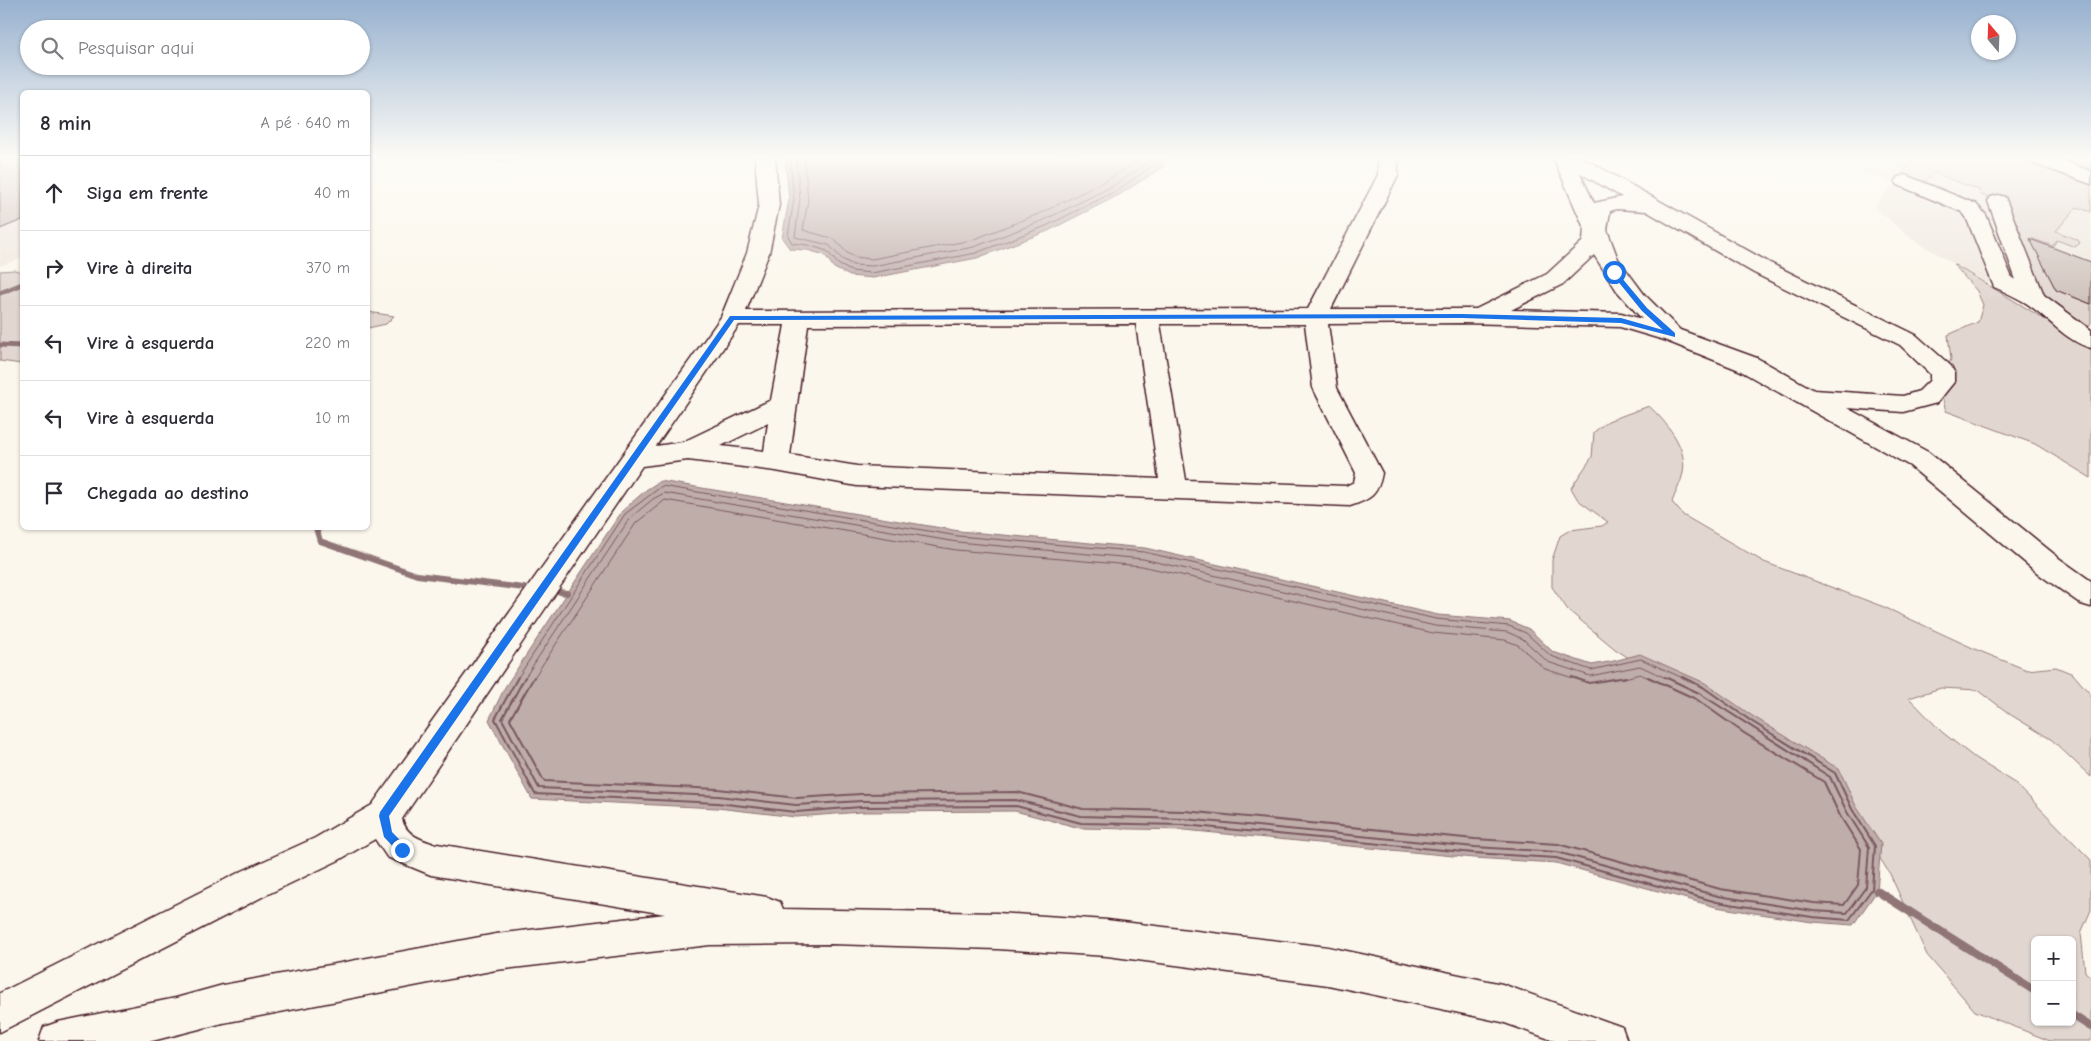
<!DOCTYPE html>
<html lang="pt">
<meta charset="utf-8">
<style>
:root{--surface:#fff;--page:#f7f7f7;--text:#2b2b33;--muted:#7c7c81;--line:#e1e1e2}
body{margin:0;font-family:"Comic Neue",sans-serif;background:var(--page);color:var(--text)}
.controls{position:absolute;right:15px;bottom:15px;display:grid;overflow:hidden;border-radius:8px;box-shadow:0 1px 4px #0004}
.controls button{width:45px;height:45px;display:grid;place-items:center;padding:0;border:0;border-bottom:1px solid var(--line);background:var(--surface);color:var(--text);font:25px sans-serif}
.compass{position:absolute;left:1971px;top:15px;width:45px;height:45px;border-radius:50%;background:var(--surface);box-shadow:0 1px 4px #0004;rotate:341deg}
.stop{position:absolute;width:15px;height:15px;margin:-11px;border:4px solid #1a73e8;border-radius:50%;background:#fff}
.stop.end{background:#1a73e8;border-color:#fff;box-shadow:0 1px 5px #0008}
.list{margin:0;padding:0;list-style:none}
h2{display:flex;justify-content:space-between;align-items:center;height:65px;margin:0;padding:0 20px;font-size:21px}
h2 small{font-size:16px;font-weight:400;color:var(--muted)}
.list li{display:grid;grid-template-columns:32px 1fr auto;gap:15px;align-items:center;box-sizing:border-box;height:75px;padding:0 20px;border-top:1px solid var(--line)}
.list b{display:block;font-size:19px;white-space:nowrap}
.list em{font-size:16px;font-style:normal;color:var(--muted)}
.icon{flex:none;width:28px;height:28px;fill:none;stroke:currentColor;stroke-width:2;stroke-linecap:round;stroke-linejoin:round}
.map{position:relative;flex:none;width:2091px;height:1041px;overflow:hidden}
.search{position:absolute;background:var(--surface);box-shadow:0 1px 4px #0004;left:20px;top:20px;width:350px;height:55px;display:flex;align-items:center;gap:12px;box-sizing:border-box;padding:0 18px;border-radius:28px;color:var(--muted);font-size:19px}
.panel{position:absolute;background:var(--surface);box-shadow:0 1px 4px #0004;left:20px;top:90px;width:350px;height:440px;border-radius:8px}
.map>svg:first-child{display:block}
</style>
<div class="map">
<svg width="2091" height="1041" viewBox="0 0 2091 1041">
<rect width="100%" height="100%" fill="#fbf7ec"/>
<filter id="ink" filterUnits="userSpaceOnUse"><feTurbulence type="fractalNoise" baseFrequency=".02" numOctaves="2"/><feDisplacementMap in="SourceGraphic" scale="10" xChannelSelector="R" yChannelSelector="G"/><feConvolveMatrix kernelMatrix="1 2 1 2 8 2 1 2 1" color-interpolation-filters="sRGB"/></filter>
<g filter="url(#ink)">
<g fill="#eee7de">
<polygon points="0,157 22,157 22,258 0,266"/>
<polygon points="1837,157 2091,157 2091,331 2019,294 1985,282 1912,239 1874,207 1894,184 1843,164"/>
</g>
<g fill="#e2d7d0" stroke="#967b7e" fill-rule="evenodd">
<polygon points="1909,157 2030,157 2091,180 2091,212 2077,207 2056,231 2078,240 2080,243 2075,247 2057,240 2053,246 2030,238 2056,290 2091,304 2091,323 2086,329 2043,299 2004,202 1981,195 1979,190 1934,173 1924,182 1902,173 1911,163"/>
<polygon points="2039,157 2091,157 2091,176"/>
<polygon points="1953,264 2091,347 2091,478 2035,444 1946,411 1939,386 1951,359 1948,335 1978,322 1983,305 1977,291"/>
<polygon points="14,270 22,272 22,364 0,361 0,271"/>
<polygon points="368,312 394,316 386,324 368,328"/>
<path d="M 1649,406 C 1666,422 1688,447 1683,473 C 1681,483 1675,493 1672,502 L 1683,515 L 1764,562 L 1884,607 L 1977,650 L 2027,670 L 2056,667 L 2073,674 L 2091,695 L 2091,777 L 2052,740 L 2011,715 L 1978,690 L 1941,688 L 1909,698 L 1942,732 L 1975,758 L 2016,784 L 2091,860 L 2091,910 L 2081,933 L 2085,972 L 2091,977 L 2091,1041 L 2050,1041 L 1975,1011 L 1927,955 L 1890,874 L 1845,804 L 1700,704 L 1615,649 L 1568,610 L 1552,587 L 1552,560 L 1560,536 L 1570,530 L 1602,526 L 1608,522 L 1578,500 L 1571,488 L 1592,457 L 1594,432 L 1608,421 ZM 2035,940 L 2072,940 L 2072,1022 L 2035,1022 Z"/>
</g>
<g fill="#bfadaa" stroke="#907477">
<polygon points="785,157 1172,157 1163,167 1119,195 1048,231 977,258 873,278 850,276 834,268 825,255 807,250 790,249 782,238 789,199"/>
<polygon points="660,481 959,531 1145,548 1438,615 1510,621 1529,629 1553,652 1592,665 1614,661 1640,654 1705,683 1754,717 1839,769 1856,806 1881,844 1877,891 1853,925 1812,922 1716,907 1556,863 1474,858 1184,830 1080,828 1015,811 861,812 796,817 717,808 532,799 489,720 505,687 622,511 646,490"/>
</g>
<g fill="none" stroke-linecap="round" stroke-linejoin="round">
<g stroke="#79585e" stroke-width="1">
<polyline points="790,157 794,199 788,236 792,243 808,245 827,251 838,264 851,271 872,273 976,253 1046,226 1116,191 1165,157"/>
<polyline points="796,157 800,199 795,237 829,245 842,259 853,265 872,266 974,247 1044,220 1113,186 1156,157"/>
<polyline points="804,157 808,200 803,230 834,239 847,253 855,257 872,259 972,240 1041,213 1109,179 1143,157"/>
<polyline points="517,679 625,514 662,486 958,536 1144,552 1436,619 1509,626 1526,633 1551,656 1591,670 1641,659 1685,679"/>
<polyline points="524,679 630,518 653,499 664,493 957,542 1143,559 1435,626 1507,632 1523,639 1548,662 1590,676 1640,666 1668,679"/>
<polyline points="533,679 636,523 665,500 956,550 1142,566 1433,633 1505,640 1518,645 1545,669 1576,679"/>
<polyline points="1621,679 1640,674 1651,679"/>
</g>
<g stroke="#79585e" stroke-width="2">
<polyline points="518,677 495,719 535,794 717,803 796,812 861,807 1016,806 1081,823 1184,825 1474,853 1556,858 1717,902 1812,917 1849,920 1872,889 1875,846 1852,809 1835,773 1751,721 1703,687 1682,677"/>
<polyline points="525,677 502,719 539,788 718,796 796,805 861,801 1016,800 1081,816 1184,819 1475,847 1557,852 1718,896 1813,911 1847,913 1866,887 1869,847 1847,812 1830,777 1699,693 1665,677"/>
<polyline points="534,677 510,719 544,781 718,789 797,798 861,794 1017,792 1083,809 1185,811 1475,839 1558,844 1720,889 1814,903 1844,905 1858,885 1861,849 1840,816 1824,782 1744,733 1696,699 1648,677"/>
<polyline points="1572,677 1589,683 1626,677"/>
</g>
<g stroke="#907477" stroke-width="5">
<polyline points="462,157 500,159 529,157"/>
<polyline points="0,293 22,284"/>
<polyline points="0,345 22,346"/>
</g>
<g stroke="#907477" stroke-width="6">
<polyline points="316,528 320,541 417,575 524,588"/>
<polyline points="560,592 567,593"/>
</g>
<g stroke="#907477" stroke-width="8">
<polyline points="1877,891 2035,991"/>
<polyline points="2072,1015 2091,1027"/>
</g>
</g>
<g fill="#cfc2bc" stroke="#4a1f2b">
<polygon points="0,157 22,157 22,220 0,229"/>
<polygon points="2030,239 2091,262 2091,304 2056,290"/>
</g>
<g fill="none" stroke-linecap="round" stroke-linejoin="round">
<defs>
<g id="minor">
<path d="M 755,157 L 775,157 L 779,205 L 769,253 L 746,311 L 1308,309 L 1378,175 L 1378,157 L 1398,157 L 1398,175 L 1331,309 L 1476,309 L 1547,274 L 1583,241 L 1584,228 L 1553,157 L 1581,157 L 1770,263 L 1916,335 L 1951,366 L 1954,372 L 1954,382 L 1937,403 L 1903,412 L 1847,408 L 1928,452 L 2060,559 L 2091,581 L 2091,607 L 2081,604 L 2040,575 L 1910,466 L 1739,370 L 1664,340 L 1620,327 L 1462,323 L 1328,324 L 1337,388 L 1382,473 C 1378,495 1371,499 1350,506 L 857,486 L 776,471 L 688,460 L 642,466 L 402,819 C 406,834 417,838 431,843 L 767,897 L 780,902 L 783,909 L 997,913 L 1107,920 L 1328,947 L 1502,984 L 1622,1027 L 1627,1041 L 1555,1041 L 1502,1022 L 1328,985 L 1107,956 L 997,949 L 831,944 L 710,945 L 496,970 L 223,1023 L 152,1041 L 39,1041 L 44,1027 L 58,1022 L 176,998 L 223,985 L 496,934 L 665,914 L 431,875 L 387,857 L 375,839 L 339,860 L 264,896 L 0,1032 L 0,993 L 240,872 L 315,838 L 372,805 L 721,317 L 747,253 L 759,205 ZM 1580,173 L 1622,197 L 1594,203 ZM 1617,209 L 1646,211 L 1754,273 L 1900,345 L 1930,374 L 1930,380 L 1919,391 L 1903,396 L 1814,390 L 1757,358 L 1680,330 L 1644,294 L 1618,259 L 1607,230 L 1610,211 ZM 1594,255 L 1617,291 L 1642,319 L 1621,313 L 1511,310 L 1563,284 ZM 1136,324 L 1159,479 L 857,466 L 790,455 L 808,325 ZM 1160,324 L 1305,324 L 1313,388 L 1356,473 L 1354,482 L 1346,486 L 1186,480 ZM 739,325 L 785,325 L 771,400 L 683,442 L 656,446 ZM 768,423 L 764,451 L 721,446 Z"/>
<polygon points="2023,157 2052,157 2091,171 2091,184 2026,161"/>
<path d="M 1905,175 L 1976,204 L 1986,215 L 2012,278 L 2016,280 L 1988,201 L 1991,197 L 1998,195 L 2005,197 L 2044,295 L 2091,330 L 2091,348 C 2065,341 2048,317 2026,303 C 2016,297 2005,292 1994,287 L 1966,217 L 1962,212 L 1898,185 L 1895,181 L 1898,177 Z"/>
</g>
</defs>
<use href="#minor" stroke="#4a1f2b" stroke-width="3"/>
<use href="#minor" fill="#fbf7ec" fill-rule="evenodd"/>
</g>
</g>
<linearGradient id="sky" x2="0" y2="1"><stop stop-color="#97b1cf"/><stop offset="0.52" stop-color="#fdfbf6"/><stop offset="1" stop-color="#fdfbf6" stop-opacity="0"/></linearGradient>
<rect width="2091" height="303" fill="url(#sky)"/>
<polygon fill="#1a73e8" points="1612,271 1616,271 1647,308 1675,333 1675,337 1621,323 1462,318 734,320 389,816 392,832 406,846 406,853 399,853 384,837 379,816 380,812 730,316 1462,314 1621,318 1663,330 1642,311 1612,274"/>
</svg>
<div class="controls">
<button>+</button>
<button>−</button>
</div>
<svg class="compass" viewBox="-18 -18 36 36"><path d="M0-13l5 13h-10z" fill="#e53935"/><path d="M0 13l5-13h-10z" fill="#7c7c81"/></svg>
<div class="stop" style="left:1614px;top:272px"></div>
<div class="stop end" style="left:402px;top:850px"></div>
<div class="search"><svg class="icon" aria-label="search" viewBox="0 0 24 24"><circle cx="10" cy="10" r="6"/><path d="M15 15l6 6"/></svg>Pesquisar aqui</div>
<section class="panel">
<h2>8 min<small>A pé · 640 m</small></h2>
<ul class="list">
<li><svg class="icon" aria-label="ahead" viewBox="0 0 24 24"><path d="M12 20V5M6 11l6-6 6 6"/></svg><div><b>Siga em frente</b></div><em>40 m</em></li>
<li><svg class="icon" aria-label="right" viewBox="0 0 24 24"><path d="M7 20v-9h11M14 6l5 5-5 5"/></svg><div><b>Vire à direita</b></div><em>370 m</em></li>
<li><svg class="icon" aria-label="left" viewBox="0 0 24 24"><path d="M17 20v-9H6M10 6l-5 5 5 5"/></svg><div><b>Vire à esquerda</b></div><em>220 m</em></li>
<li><svg class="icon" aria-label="left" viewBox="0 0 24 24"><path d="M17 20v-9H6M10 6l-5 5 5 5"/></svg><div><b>Vire à esquerda</b></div><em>10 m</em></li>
<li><svg class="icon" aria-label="arrive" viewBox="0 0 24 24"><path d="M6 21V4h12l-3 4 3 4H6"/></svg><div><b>Chegada ao destino</b></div></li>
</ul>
</section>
</div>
